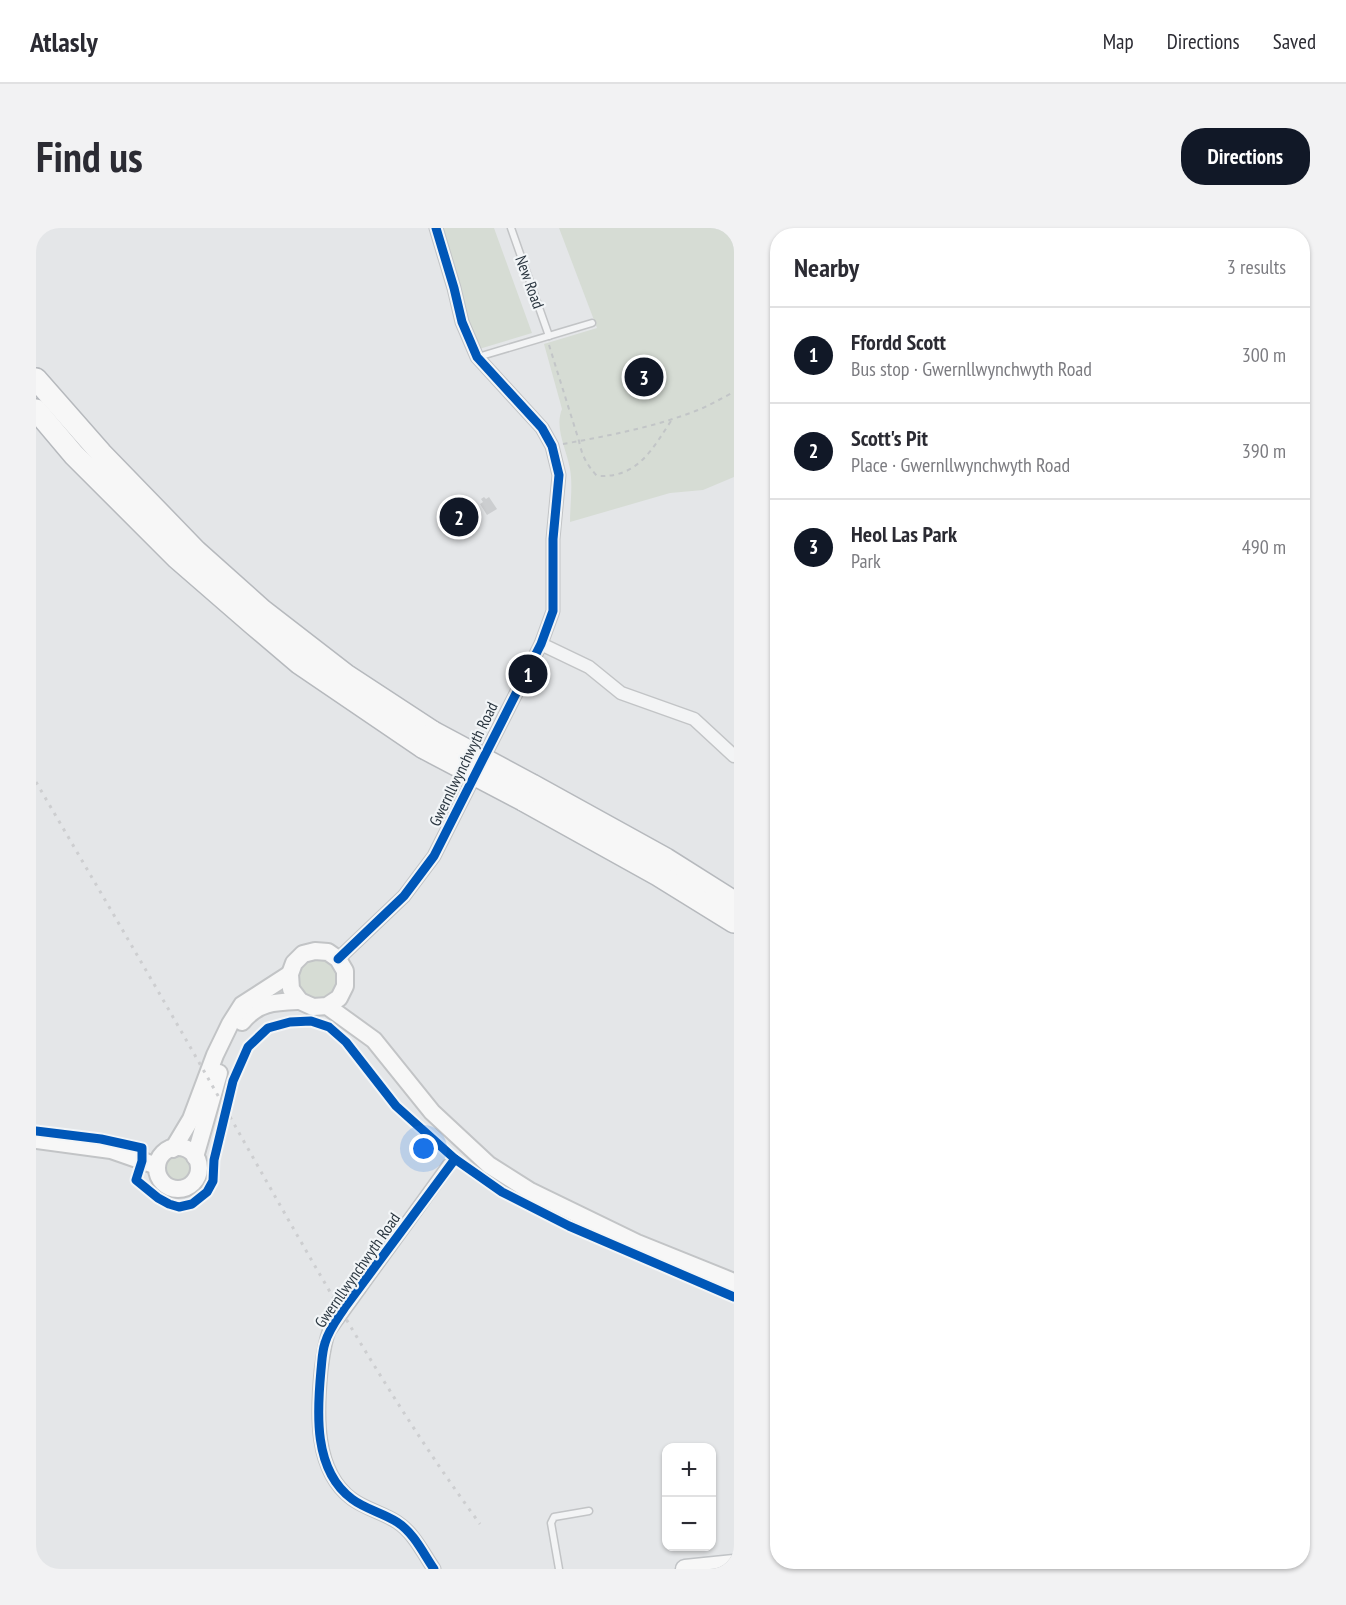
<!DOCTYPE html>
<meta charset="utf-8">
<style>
:root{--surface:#fff;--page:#f2f2f3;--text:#2b2b33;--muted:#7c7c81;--line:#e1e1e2;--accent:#111827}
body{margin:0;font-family:"PT Sans Narrow",sans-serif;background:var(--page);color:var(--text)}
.controls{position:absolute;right:18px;bottom:18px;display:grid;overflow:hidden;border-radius:12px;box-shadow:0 2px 4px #0004}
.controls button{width:54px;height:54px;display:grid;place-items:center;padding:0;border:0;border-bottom:2px solid var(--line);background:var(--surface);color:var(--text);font:30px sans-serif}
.you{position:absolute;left:388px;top:921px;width:21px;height:21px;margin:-15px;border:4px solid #fff;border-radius:50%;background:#1a73e8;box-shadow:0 0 0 9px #1a73e833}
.badge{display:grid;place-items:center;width:39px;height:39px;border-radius:50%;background:var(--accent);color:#fff;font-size:20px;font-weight:700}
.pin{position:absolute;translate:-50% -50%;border:3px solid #fff;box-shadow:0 2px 6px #0006}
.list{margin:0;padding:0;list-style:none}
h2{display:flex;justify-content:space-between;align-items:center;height:78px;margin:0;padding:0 24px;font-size:26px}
h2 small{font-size:20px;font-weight:400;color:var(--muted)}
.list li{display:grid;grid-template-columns:39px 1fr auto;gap:18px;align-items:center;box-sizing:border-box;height:96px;padding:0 24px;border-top:2px solid var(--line)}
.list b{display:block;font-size:22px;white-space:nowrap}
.list p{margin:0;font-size:20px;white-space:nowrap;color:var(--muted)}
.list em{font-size:20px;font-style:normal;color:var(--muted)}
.map{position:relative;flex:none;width:698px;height:1341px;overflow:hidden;border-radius:24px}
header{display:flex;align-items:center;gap:36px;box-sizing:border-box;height:84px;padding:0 30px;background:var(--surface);border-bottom:2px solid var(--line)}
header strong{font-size:28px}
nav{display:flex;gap:33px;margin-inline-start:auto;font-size:21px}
.intro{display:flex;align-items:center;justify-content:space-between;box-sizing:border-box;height:144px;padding:0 36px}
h1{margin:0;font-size:42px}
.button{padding:15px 27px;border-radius:24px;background:var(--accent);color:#fff;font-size:21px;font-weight:700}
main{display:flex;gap:36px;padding:0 36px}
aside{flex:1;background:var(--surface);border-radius:24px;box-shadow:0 2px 4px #0004}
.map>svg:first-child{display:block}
</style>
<header>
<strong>Atlasly</strong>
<nav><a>Map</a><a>Directions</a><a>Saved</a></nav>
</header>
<div class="intro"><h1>Find us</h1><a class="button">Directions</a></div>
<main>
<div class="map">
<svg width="698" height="1341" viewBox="0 0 698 1341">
<rect width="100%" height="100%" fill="#e4e6e8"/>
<g fill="#d6dcd4">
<polygon points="402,0 458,0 496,105 443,121 424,72"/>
<path d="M 523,0 L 698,0 L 698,249 L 667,262 L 634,265 L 534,294 C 534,277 537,258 534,241 C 531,222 518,200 526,181 L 508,116 L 561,100 Z"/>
<circle cx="281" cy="751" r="20"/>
<circle cx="142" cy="940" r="14"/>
</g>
<polygon fill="#ccced0" points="448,269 450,271 453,269 461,281 451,287 444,276 447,274 445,271"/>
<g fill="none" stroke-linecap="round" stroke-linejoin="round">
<defs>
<g id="lane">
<polyline points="475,0 513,108"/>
<polyline points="442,129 556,95"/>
<polyline points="523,1341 515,1295 518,1289 553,1283"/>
</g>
<g id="street">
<polyline points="505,416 553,439 585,465 658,491 698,528"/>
<polyline points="302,731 368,668 398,628 505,416 517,383 517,311 523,247 516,218 506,200 441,129 426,94 418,60 400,0"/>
<polyline points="324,1060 413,937"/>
<path d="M 293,1103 C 288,1117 287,1129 285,1143 C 281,1185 278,1243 316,1271 C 330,1281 347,1285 361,1294 C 378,1305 387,1325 398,1341"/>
</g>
<g id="secondary">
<polyline points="291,778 303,770 309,758 309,743 302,731 292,724 279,723 267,726 258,735 254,746 255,761 264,773 277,779 291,778 338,812 396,884 453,937 494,963 601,1015 698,1054"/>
<path d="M 206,794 C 222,774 239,774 264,773"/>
<polyline points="0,912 75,922 121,938"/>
<circle cx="142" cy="940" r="21"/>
<polyline points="137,921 155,891 179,827 194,796 206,777 254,746"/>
<polyline points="159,929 183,845"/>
</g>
<polyline id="primary" points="649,1341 698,1336"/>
<g id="highway">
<polyline points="0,151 65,225 160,323 226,382 310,447 397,504"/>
<polyline points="0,182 38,227 141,330 217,396 263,435 388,520"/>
<polyline points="496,557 630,631 698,674"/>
<polyline points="487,572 622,647 698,694"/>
</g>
</defs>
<use href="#lane" stroke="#c2c4c6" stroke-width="9"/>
<use href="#street" stroke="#c2c4c6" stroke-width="15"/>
<use href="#secondary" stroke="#c2c4c6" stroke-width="20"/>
<use href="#primary" stroke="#c0c3c6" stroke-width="21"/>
<use href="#highway" stroke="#b6b9bd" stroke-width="24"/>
<g stroke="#c2c5c7" stroke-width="2" stroke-dasharray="4.5 4.5" stroke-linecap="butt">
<path d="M 513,117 L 543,213 C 546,228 551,237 561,248 C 603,250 616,221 637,190"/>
<path d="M 527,216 C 571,208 614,200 657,184 C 671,179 684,171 698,164"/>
</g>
<use href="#lane" stroke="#f3f4f5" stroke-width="6"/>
<use href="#street" stroke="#f3f4f5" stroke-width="12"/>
<use href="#secondary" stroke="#f7f7f7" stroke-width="16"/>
<use href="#primary" stroke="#f7f7f7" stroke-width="18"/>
<use href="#highway" stroke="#f7f7f7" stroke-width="21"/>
<path stroke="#cdced0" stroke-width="3" stroke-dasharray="3 6" stroke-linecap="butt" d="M 0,554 C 68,670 136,786 202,903 C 278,1037 353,1172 444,1296"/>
<defs>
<polyline id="street-bridge" points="293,1103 324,1060"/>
<g id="highway-bridge">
<polyline points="397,504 496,557"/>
<polyline points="388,520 487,572"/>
</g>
</defs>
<use href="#street-bridge" stroke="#c2c4c6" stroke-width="15" stroke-linecap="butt"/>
<use href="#highway-bridge" stroke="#b6b9bd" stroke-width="24" stroke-linecap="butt"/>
<use href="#street-bridge" stroke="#f3f4f5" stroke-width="12"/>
<use href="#highway-bridge" stroke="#f7f7f7" stroke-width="21"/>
<defs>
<g id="cycleway">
<polyline points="302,731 368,668 398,628 505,416 517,383 517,311 523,247 516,218 506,200 441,129 426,94 418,60 400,0"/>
<path d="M 0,903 L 65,911 L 106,920 L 106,933 L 100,952 L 122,970 L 133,976 L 143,979 L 156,976 L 171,964 L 177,953 L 178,932 L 197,853 L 212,819 L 232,800 L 254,794 L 275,793 L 293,799 L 310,814 L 360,878 L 419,931 L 309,1079 C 302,1090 293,1101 289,1115 C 286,1124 286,1133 285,1142 C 281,1184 277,1242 316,1271 C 329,1281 347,1285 361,1294 C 378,1305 387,1325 398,1341"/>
<polyline points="419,931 466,964 533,998 698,1069"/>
</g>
</defs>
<use href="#cycleway" stroke="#f2f5f7" stroke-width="13"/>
<use href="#cycleway" stroke="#0057b8" stroke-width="9"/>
</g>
<g text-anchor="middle" stroke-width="4.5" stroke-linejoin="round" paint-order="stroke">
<g font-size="16" fill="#2b3741" stroke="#f2f5f7">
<text transform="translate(494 54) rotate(70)" y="6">New Road</text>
<text transform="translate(427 536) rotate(-64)" y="6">Gwernllwynchwyth Road</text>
<text transform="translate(321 1042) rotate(-55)" y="6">Gwernllwynchwyth Road</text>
</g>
</g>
</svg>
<div class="controls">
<button>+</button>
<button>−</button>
</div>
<div class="you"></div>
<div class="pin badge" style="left:492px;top:446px">1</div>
<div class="pin badge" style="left:423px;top:289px">2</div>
<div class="pin badge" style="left:608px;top:149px">3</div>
</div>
<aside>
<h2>Nearby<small>3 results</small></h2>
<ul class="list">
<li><span class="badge">1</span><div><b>Ffordd Scott</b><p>Bus stop · Gwernllwynchwyth Road</p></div><em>300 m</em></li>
<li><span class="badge">2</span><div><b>Scott's Pit</b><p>Place · Gwernllwynchwyth Road</p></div><em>390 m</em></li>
<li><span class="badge">3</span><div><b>Heol Las Park</b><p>Park</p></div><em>490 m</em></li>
</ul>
</aside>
</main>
